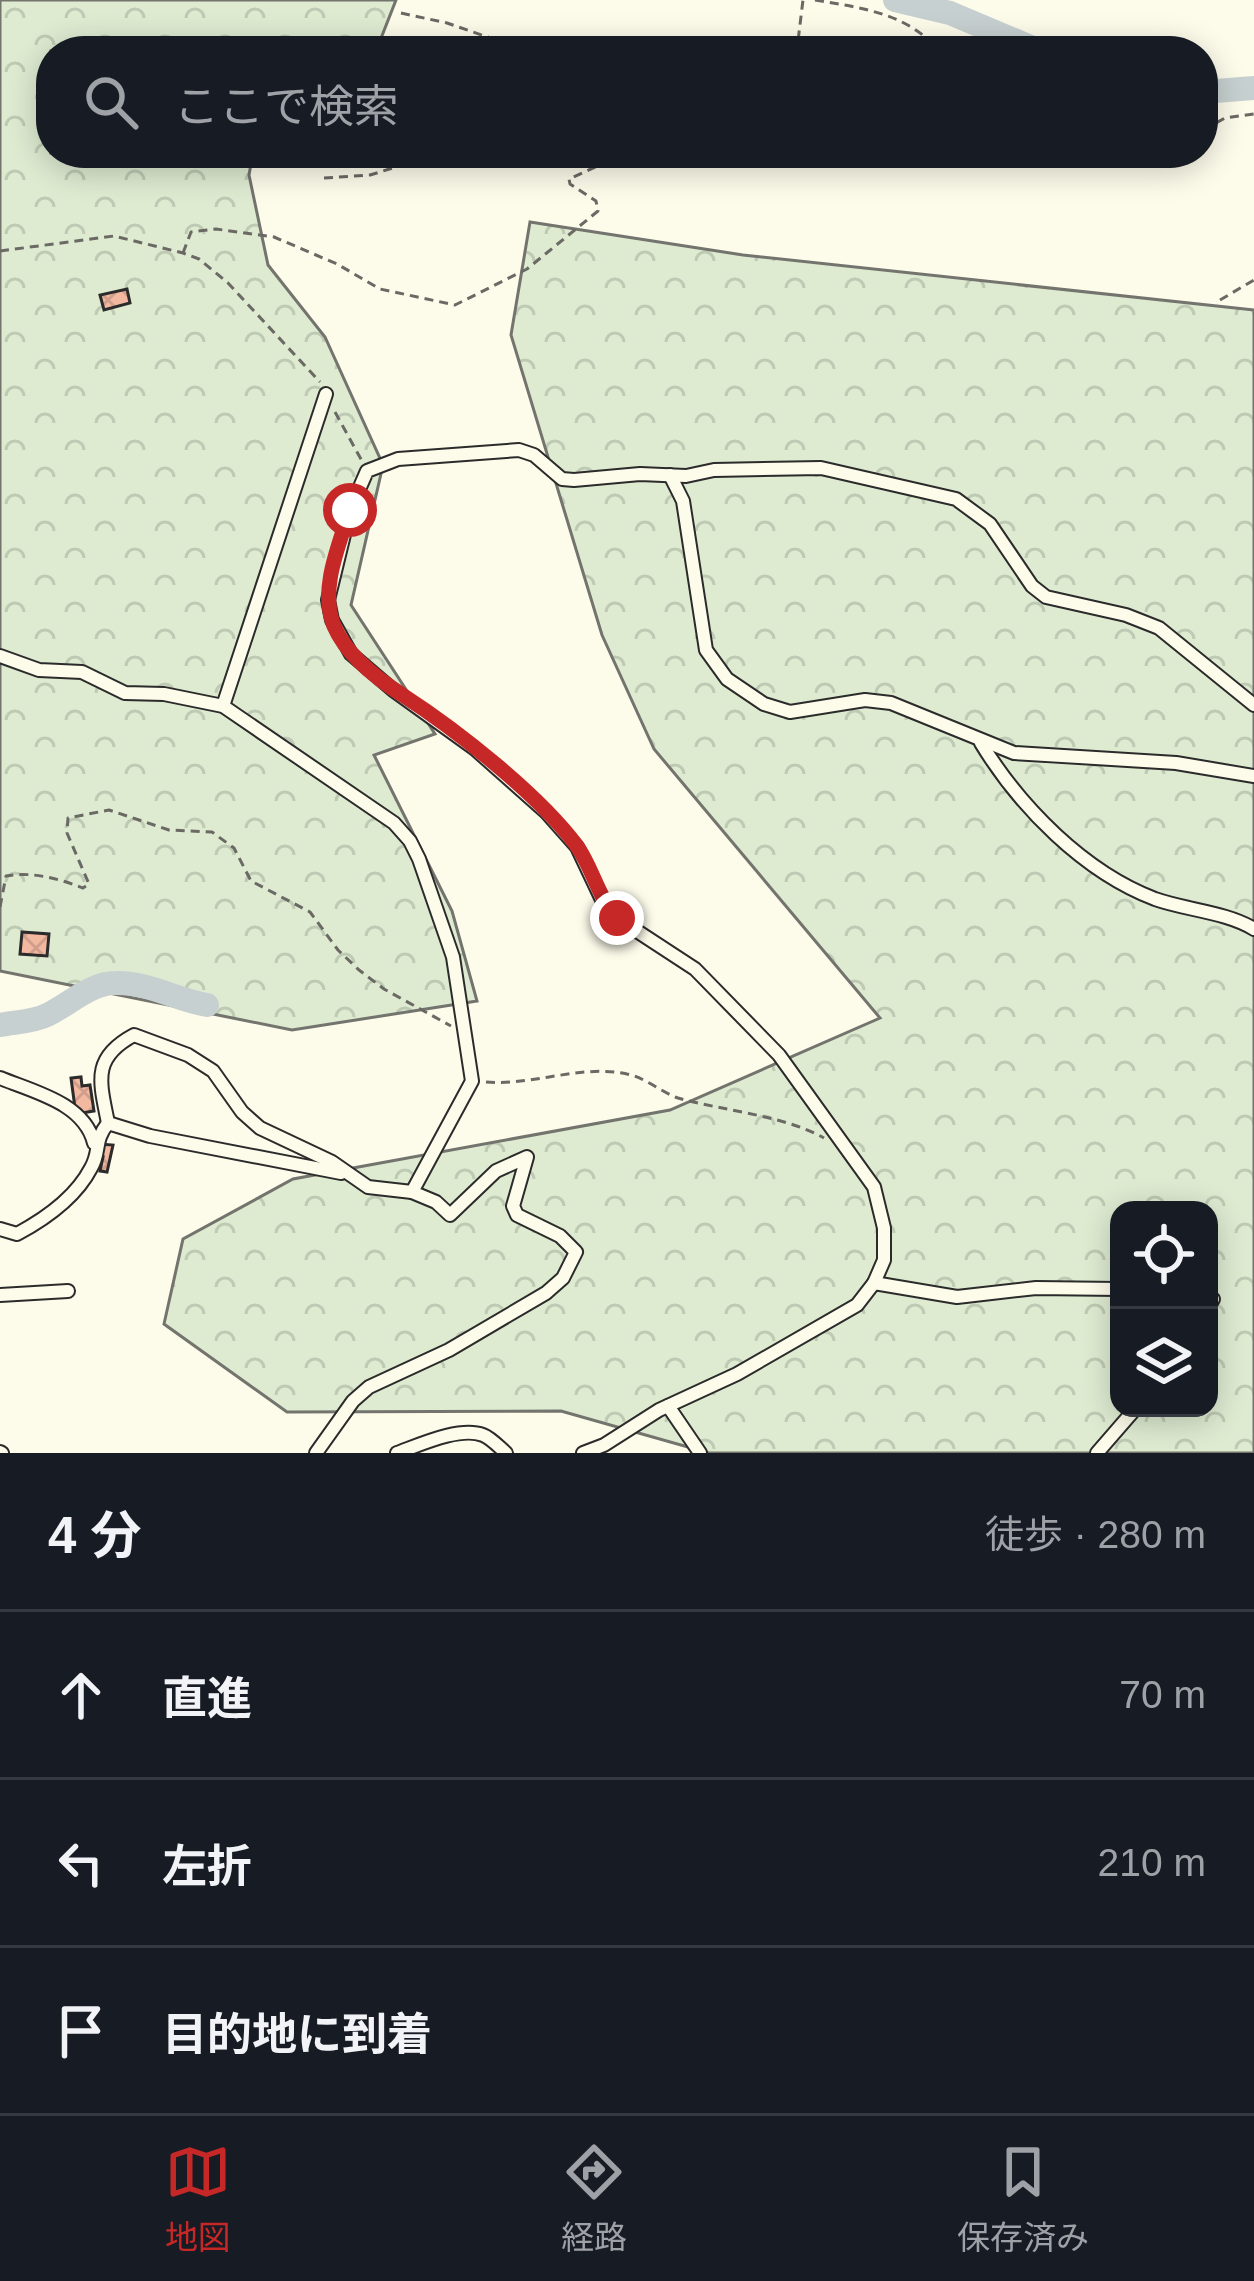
<!DOCTYPE html>
<html lang="ja">
<meta charset="utf-8">
<style>
:root{--surface:#171b24;--page:#20242c;--text:#f1f3f6;--muted:#9ea1a6;--line:#363941;--accent:#c62828}
body{margin:0;font-family:Arial,"Noto Sans JP",sans-serif;background:var(--page);color:var(--text)}
.controls{position:absolute;right:36px;bottom:36px;display:grid;overflow:hidden;border-radius:24px;box-shadow:0 6px 30px #0003}
.controls button{width:108px;height:108px;display:grid;place-items:center;padding:0;border:0;border-bottom:3px solid var(--line);background:var(--surface);color:var(--text);font:60px sans-serif}
.stop{position:absolute;width:36px;height:36px;margin:-27px;border:9px solid #c62828;border-radius:50%;background:#fff}
.stop.end{background:#c62828;border-color:#fff;box-shadow:0 3px 12px #0008}
.list{margin:0;padding:0;list-style:none}
h2{display:flex;justify-content:space-between;align-items:center;height:156px;margin:0;padding:0 48px;font-size:51px}
h2 small{font-size:39px;font-weight:400;color:var(--muted)}
.list li{display:grid;grid-template-columns:78px 1fr auto;gap:36px;align-items:center;box-sizing:border-box;height:168px;padding:0 48px;border-top:3px solid var(--line)}
.list b{display:block;font-size:45px;white-space:nowrap}
.list em{font-size:39px;font-style:normal;color:var(--muted)}
.icon{flex:none;width:66px;height:66px;fill:none;stroke:currentColor;stroke-width:2;stroke-linecap:round;stroke-linejoin:round}
.map{position:relative;flex:none;width:1254px;height:1453px;overflow:hidden}
.search{position:absolute;background:var(--surface);box-shadow:0 6px 30px #0003;left:36px;right:36px;top:36px;height:132px;display:flex;align-items:center;gap:30px;box-sizing:border-box;padding:0 42px;border-radius:48px;color:var(--muted);font-size:45px}
.sheet{height:660px;background:var(--surface)}
nav{display:flex;justify-content:space-around;align-items:center;box-sizing:border-box;height:168px;border-top:3px solid var(--line);background:var(--surface);font-size:33px;color:var(--muted)}
nav a{display:grid;justify-items:center;gap:6px}
nav .on{color:var(--accent)}
.map>svg:first-child{display:block}
</style>
<div class="map">
<svg width="1254" height="1453" viewBox="0 0 1254 1453">
<defs>
<pattern id="forest-crowns" width="20" height="18" patternUnits="userSpaceOnUse" patternTransform="scale(3)"><rect width="20" height="18" fill="#deebd1"/><path d="M2 6a3 3 0 1 1 6 0M12 15a3 3 0 1 1 6 0" fill="none" stroke="#bfcab4"/></pattern>
<pattern id="building-cross-hatch" width="8" height="8" patternUnits="userSpaceOnUse" patternTransform="scale(3)"><rect width="8" height="8" fill="#f2b8a0"/><path d="M0 0l8 8M0 8l8-8" fill="none" stroke="#d09e8a"/></pattern>
</defs>
<rect width="100%" height="100%" fill="#fdfbea"/>
<g fill="url(#forest-crowns)" stroke="#74746e" stroke-width="3" fill-rule="evenodd">
<polygon points="0,0 396,0 376,51 51,51 51,153 253,153 249,175 268,265 325,337 383,465 351,605 435,734 374,755 452,911 477,1001 292,1030 0,971"/>
<path d="M 530,222 L 743,255 L 1254,310 L 1254,1453 L 709,1453 L 561,1411 L 287,1412 L 164,1324 L 183,1239 L 293,1179 L 670,1110 L 880,1018 L 654,749 L 602,635 L 511,335 ZM 1119,1210 L 1209,1210 L 1209,1408 L 1119,1408 Z"/>
</g>
<g fill="none" stroke-linecap="round" stroke-linejoin="round">
<g stroke="#c7d0d0" stroke-width="24">
<polyline points="895,0 950,13 1040,51"/>
<polyline points="1203,92 1254,88"/>
<path d="M 0,1025 C 15,1022 33,1022 47,1015 C 68,1005 91,983 115,983 C 149,982 176,1000 207,1005"/>
</g>
</g>
<g fill="url(#building-cross-hatch)" stroke="#2b2b2b" stroke-width="3">
<polygon points="127,289 130,303 104,310 100,295"/>
<polygon points="22,932 49,934 47,956 20,954"/>
<polygon points="81,1077 82,1086 90,1085 94,1111 82,1113 75,1108 71,1078"/>
<polygon points="99,1144 113,1145 107,1172 100,1171 103,1157 99,1157"/>
</g>
<g fill="none" stroke-linecap="round" stroke-linejoin="round">
<defs>
<g id="minor">
<polyline points="670,475 683,501 706,650 727,679 764,704 790,712 865,700 891,703 1014,753 1176,763 1254,776"/>
<polyline points="0,656 39,670 82,672 125,693 164,694 223,706 394,823 410,841 419,859 453,957 472,1081 412,1192 436,1202 450,1215 496,1171 527,1157 513,1206 517,1215 560,1236 576,1252 563,1278 546,1293 449,1350 369,1387 353,1401 316,1453"/>
<polyline points="223,706 326,394"/>
<path d="M 981,743 C 1020,807 1084,872 1155,899 C 1186,910 1226,912 1254,929"/>
<path d="M 0,1078 C 34,1092 84,1103 94,1143"/>
<path d="M 108,1123 C 100,1082 91,1058 134,1035 L 188,1055 L 213,1071 L 242,1112 L 260,1128 L 332,1162 L 368,1187 L 412,1192"/>
<path d="M 0,1229 L 17,1234 C 45,1219 76,1197 91,1168 C 101,1151 93,1142 108,1123 L 150,1136 L 341,1173"/>
<polyline points="874,1283 957,1297 1036,1288 1119,1289"/>
<polyline points="0,1295 68,1291"/>
<polyline points="1209,1298 1213,1299 1209,1306"/>
<polyline points="668,1406 700,1453"/>
<polyline points="0,1452 2,1453"/>
<path d="M 397,1453 C 419,1445 460,1426 483,1435 C 491,1438 499,1447 506,1453"/>
<polyline points="583,1453 604,1445 659,1410 737,1374 857,1305 874,1283 884,1260 884,1228 874,1187 779,1055 695,969 617,918 604,904 577,847 546,812 475,749 393,690 351,654 332,620 328,600 350,510 367,471 398,459 519,450 534,455 562,479 574,480 640,474 686,476 714,470 821,468 956,499 990,524 1032,586 1046,597 1126,615 1159,628 1254,705"/>
<polyline points="1097,1453 1136,1408"/>
</g>
</defs>
<use href="#minor" stroke="#2b2b2b" stroke-width="16"/>
<g stroke="#6a6964" stroke-width="3" stroke-dasharray="9 6" stroke-linecap="butt">
<path d="M 815,0 C 861,8 908,13 939,51"/>
<polyline points="401,13 447,23 528,51"/>
<polyline points="789,51 798,41 803,0"/>
<polyline points="1203,130 1225,118 1254,114"/>
<polyline points="324,178 370,175 442,153"/>
<polyline points="0,251 114,236 183,253 199,259 228,283 320,382"/>
<polyline points="183,253 191,232 216,229 274,237 337,264 380,289 455,305 527,269 598,211 596,201 570,184 569,179 606,162 606,153"/>
<polyline points="1220,300 1254,280"/>
<polyline points="335,412 362,461"/>
<path d="M 0,907 L 6,876 C 31,871 60,879 83,888 L 89,884 L 67,833 L 68,818 L 109,810 L 169,830 L 212,832 L 234,848 L 251,881 L 310,912 L 338,950 L 359,970 L 384,989 L 451,1026"/>
<path d="M 486,1082 C 533,1086 580,1064 627,1074 C 644,1077 661,1092 678,1098 C 724,1111 783,1115 824,1138"/>
</g>
<use href="#minor" stroke="#fdfbea" stroke-width="12"/>
</g>
<g fill="none" stroke-linecap="round" stroke-linejoin="round">
<path stroke="#c62828" stroke-width="15" d="M 350,510 C 339,545 319,590 334,626 C 347,656 377,679 404,696 C 458,731 539,795 577,846 C 593,869 598,897 617,918"/>
</g>
</svg>
<div class="controls">
<button><svg class="icon" aria-label="locate" viewBox="0 0 24 24"><circle cx="12" cy="12" r="6"/><path d="M12 2v4M12 18v4M2 12h4M18 12h4"/></svg></button>
<button><svg class="icon" aria-label="layers" viewBox="0 0 24 24"><path d="M12 4l9 5-9 5-9-5zM3 14l9 5 9-5"/></svg></button>
</div>
<div class="stop" style="left:350px;top:510px"></div>
<div class="stop end" style="left:617px;top:918px"></div>
<div class="search"><svg class="icon" aria-label="search" viewBox="0 0 24 24"><circle cx="10" cy="10" r="6"/><path d="M15 15l6 6"/></svg>ここで検索</div>
</div>
<section class="sheet">
<h2>4 分<small>徒歩 · 280 m</small></h2>
<ul class="list">
<li><svg class="icon" aria-label="ahead" viewBox="0 0 24 24"><path d="M12 20V5M6 11l6-6 6 6"/></svg><div><b>直進</b></div><em>70 m</em></li>
<li><svg class="icon" aria-label="left" viewBox="0 0 24 24"><path d="M17 20v-9H6M10 6l-5 5 5 5"/></svg><div><b>左折</b></div><em>210 m</em></li>
<li><svg class="icon" aria-label="arrive" viewBox="0 0 24 24"><path d="M6 21V4h12l-3 4 3 4H6"/></svg><div><b>目的地に到着</b></div></li>
</ul>
</section>
<nav>
<a class="on"><svg class="icon" aria-label="map" viewBox="0 0 24 24"><path d="M3 6l6-2 6 2 6-2v14l-6 2-6-2-6 2zM9 4v14M15 6v14"/></svg>地図</a>
<a><svg class="icon" aria-label="directions" viewBox="0 0 24 24"><path d="M12 3l9 9-9 9-9-9zM9 14v-3h6M13 9l2 2-2 2"/></svg>経路</a>
<a><svg class="icon" aria-label="saved" viewBox="0 0 24 24"><path d="M7 4h10v16l-5-4-5 4z"/></svg>保存済み</a>
</nav>
